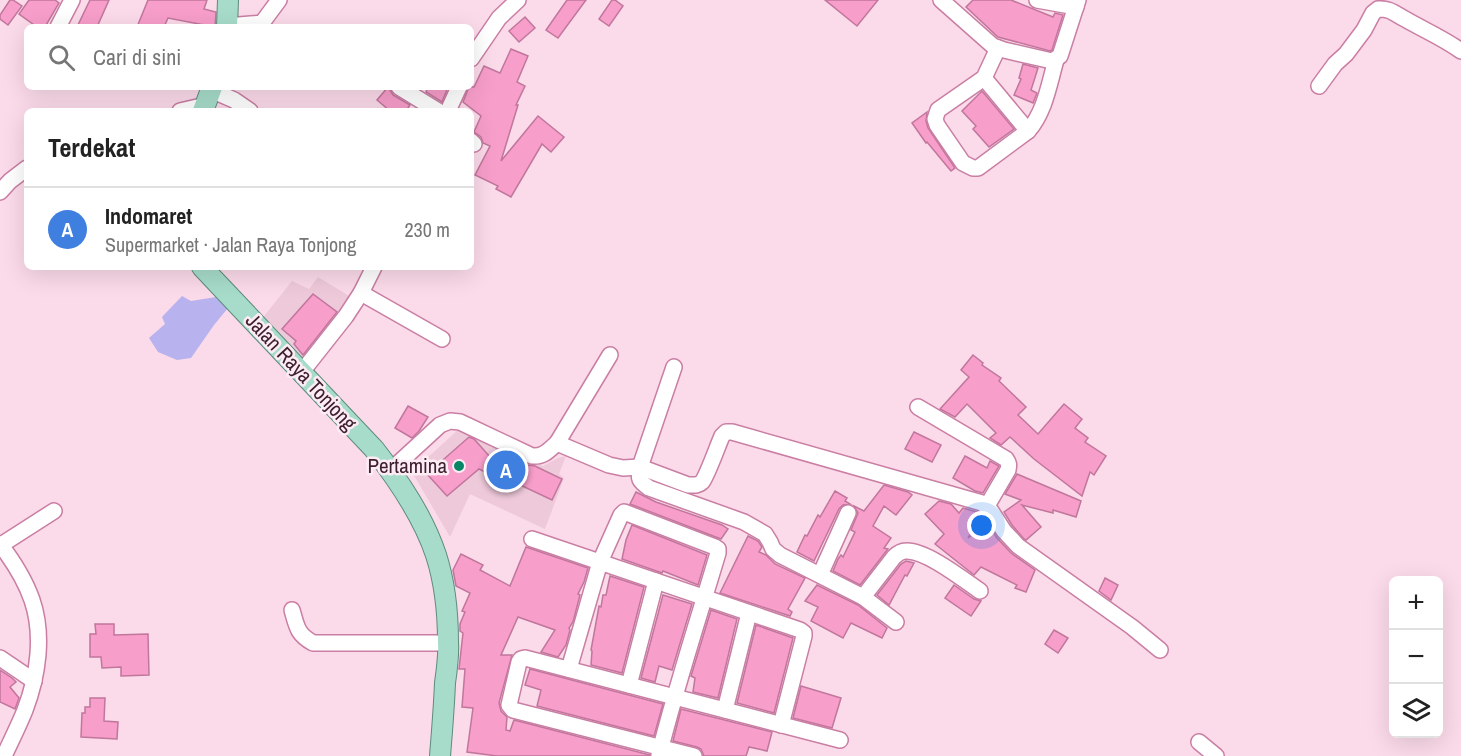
<!DOCTYPE html>
<html lang="id">
<meta charset="utf-8">
<style>
:root{--surface:#fff;--page:#f6f6f6;--text:#222;--muted:#767676;--line:#e0e0e0;--accent:#111827}
body{margin:0;font-family:"Archivo Narrow",sans-serif;background:var(--page);color:var(--text)}
.controls{position:absolute;right:18px;bottom:18px;display:grid;overflow:hidden;border-radius:9px;box-shadow:0 6px 24px #0002}
.controls button{width:54px;height:54px;display:grid;place-items:center;padding:0;border:0;border-bottom:2px solid var(--line);background:var(--surface);color:var(--text);font:30px sans-serif}
.you{position:absolute;left:982px;top:526px;width:21px;height:21px;margin:-15px;border:4px solid #fff;border-radius:50%;background:#1a73e8;box-shadow:0 0 0 9px #1a73e833}
.badge{display:grid;place-items:center;width:39px;height:39px;border-radius:50%;background:var(--accent);color:#fff;font-size:20px;font-weight:700}
.pin{position:absolute;translate:-50% -50%;border:3px solid #fff;box-shadow:0 2px 6px #0006}
.list{margin:0;padding:0;list-style:none}
h2{display:flex;justify-content:space-between;align-items:center;height:78px;margin:0;padding:0 24px;font-size:26px}
h2 small{font-size:20px;font-weight:400;color:var(--muted)}
.list li{display:grid;grid-template-columns:39px 1fr auto;gap:18px;align-items:center;box-sizing:border-box;height:84px;padding:0 24px;border-top:2px solid var(--line)}
.list b{display:block;font-size:22px;white-space:nowrap}
.list p{margin:0;font-size:20px;white-space:nowrap;color:var(--muted)}
.list em{font-size:20px;font-style:normal;color:var(--muted)}
.icon{flex:none;width:33px;height:33px;fill:none;stroke:currentColor;stroke-width:2;stroke-linecap:round;stroke-linejoin:round}
.map{position:relative;flex:none;width:1461px;height:756px;overflow:hidden}
.search{position:absolute;background:var(--surface);box-shadow:0 6px 24px #0002;left:24px;top:24px;width:450px;height:66px;display:flex;align-items:center;gap:15px;box-sizing:border-box;padding:0 21px;border-radius:9px;color:var(--muted);font-size:22px}
.panel{position:absolute;background:var(--surface);box-shadow:0 6px 24px #0002;left:24px;top:108px;width:450px;height:162px;border-radius:9px}
.map>svg:first-child{display:block}
</style>
<div class="map">
<svg width="1461" height="756" viewBox="0 0 1461 756">
<rect width="100%" height="100%" fill="#fbdae9"/>
<g fill="#eec9da">
<polygon points="318,277 354,299 303,365 261,320 292,281 309,289"/>
<polygon points="460,428 543,466 558,458 566,456 559,474 564,478 545,529 470,494 450,537 412,472"/>
</g>
<polygon fill="#b8b2ef" points="182,296 191,301 216,297 228,308 214,325 191,358 177,360 158,352 149,338 165,324 162,317"/>
<g fill="#f79eca" stroke="#c1769c" stroke-width="1.5">
<polygon points="10,0 13,0 22,6 8,25 0,19 0,15"/>
<polygon points="29,0 55,0 59,3 45,27 37,27 19,14"/>
<polygon points="90,0 109,0 97,27 77,27"/>
<polygon points="148,0 207,0 204,9 216,12 215,27 168,18 164,27 137,27"/>
<polygon points="567,0 586,0 558,38 546,30"/>
<polygon points="612,0 615,0 623,6 609,26 599,19"/>
<polygon points="825,0 878,0 857,26"/>
<polygon points="973,0 1011,0 1053,17 1055,13 1063,15 1052,50 1050,51 998,37 966,7"/>
<polygon points="525,17 535,28 519,42 509,31"/>
<polygon points="511,49 528,56 517,82 525,86 516,105 518,105 501,161 538,116 564,137 551,152 542,144 511,197 496,189 498,186 475,175 490,146 483,143 481,137 474,132 481,116 463,102 469,87 474,87 484,66 500,73"/>
<polygon points="1023,64 1038,68 1031,90 1037,93 1033,103 1014,95 1021,79 1019,78"/>
<polygon points="388,87 393,95 410,105 406,111 390,111 377,100"/>
<polygon points="428,87 448,87 442,102 426,92"/>
<polygon points="982,91 1014,129 989,147 973,129 976,126 962,111"/>
<polygon points="927,112 926,121 928,128 955,168 951,171 927,142 926,143 912,123"/>
<polygon points="313,294 337,312 303,355 294,344 296,341 282,329"/>
<polygon points="973,355 983,363 982,365 1001,378 999,381 1026,407 1018,415 1038,434 1064,404 1082,419 1075,428 1088,438 1085,442 1106,456 1094,475 1090,472 1082,496 1034,459 1010,437 1001,445 990,438 996,433 967,404 955,417 940,409 969,377 961,370"/>
<polygon points="408,406 428,417 419,431 412,438 395,428"/>
<polygon points="914,432 941,445 932,462 905,449"/>
<polygon points="469,437 474,439 490,457 506,465 510,456 528,465 535,466 562,479 552,500 514,482 513,485 479,469 447,496 427,474"/>
<polygon points="965,456 987,468 990,461 999,466 983,493 975,491 953,478"/>
<polygon points="1017,474 1081,501 1076,517 1053,510 1053,513 1022,505 1041,527 1026,540 1024,539 1012,525 1004,512 1021,500 1005,494"/>
<polygon points="884,485 908,492 912,495 896,515 884,506 873,526 891,538 884,548 888,549 860,585 833,571 838,559 841,555 843,557 855,532 851,530 858,513 854,506 864,511"/>
<polygon points="835,491 847,498 845,501 850,504 843,505 839,509 814,561 797,552 805,535 807,536 818,515 820,517"/>
<polygon points="636,492 656,502 722,525 728,529 721,539 630,504"/>
<polygon points="939,501 951,504 959,513 963,508 977,512 980,515 968,538 988,524 997,538 1011,553 1035,570 1026,592 1015,588 1017,585 981,567 974,575 935,544 944,534 925,514"/>
<polygon points="632,525 707,555 698,585 663,571 662,573 622,559 626,540"/>
<polygon points="748,536 758,541 762,547 759,552 766,555 775,564 805,578 788,609 792,612 790,616 720,593"/>
<polygon points="526,547 588,568 584,582 578,594 580,595 573,622 569,628 570,630 566,645 558,657 541,652 555,630 518,617 501,655 512,655 499,703 501,711 507,717 506,730 510,731 514,720 650,755 650,756 497,756 467,752 473,708 462,707 465,669 459,669 463,633 460,631 460,624 465,612 462,611 470,593 456,586 453,570 461,554 483,565 480,570 510,586"/>
<polygon points="906,561 914,563 907,576 905,575 889,605 877,595 901,564"/>
<polygon points="610,576 644,587 622,673 591,665 592,651 591,650 599,606 601,607 603,595 606,595"/>
<polygon points="1105,578 1118,585 1111,600 1099,591"/>
<polygon points="817,585 858,605 887,628 882,638 851,623 843,638 811,621 818,607 805,601"/>
<polygon points="954,585 974,599 981,601 971,616 945,598"/>
<polygon points="663,595 692,604 672,670 659,666 655,682 641,678"/>
<polygon points="711,610 737,619 718,698 693,692 695,678 691,676"/>
<polygon points="95,624 114,624 114,635 148,634 149,675 121,676 121,667 102,668 101,657 90,657 90,634 96,634"/>
<polygon points="756,625 793,638 774,713 737,703"/>
<polygon points="1054,630 1068,638 1058,653 1045,644"/>
<polygon points="530,669 663,704 654,736 537,706 541,690 525,685"/>
<polygon points="0,670 12,678 16,682 10,687 19,698 15,709 0,702"/>
<polygon points="801,686 841,698 832,728 793,718"/>
<polygon points="90,698 105,698 104,721 118,722 117,739 81,737 82,713 85,713 85,707 90,707"/>
<polygon points="681,709 772,732 767,751 749,747 746,756 704,756 701,749 697,747 673,741"/>
</g>
<g fill="none" stroke-linecap="round" stroke-linejoin="round">
<defs>
<g id="minor">
<polyline points="941,0 993,46 1004,50 1052,61 1060,56 1078,0"/>
<polyline points="1037,0 1076,7"/>
<polyline points="227,26 262,23 279,0"/>
<polyline points="58,27 72,0"/>
<path d="M 998,48 L 984,78 L 938,110 L 935,119 L 937,125 L 963,163 L 973,168 L 978,168 L 1028,131 C 1045,112 1049,84 1056,60"/>
<polyline points="471,59 499,18 518,0"/>
<polyline points="984,78 1028,131"/>
<path d="M 1319,86 L 1335,64 L 1346,54 L 1364,30 L 1373,13 L 1378,9 C 1390,8 1395,14 1405,19 C 1424,30 1443,38 1461,51"/>
<polyline points="399,87 438,111"/>
<polyline points="211,90 234,100 250,111"/>
<polyline points="180,111 206,105"/>
<polyline points="448,111 459,87"/>
<polyline points="471,141 474,144"/>
<polyline points="0,192 10,181 27,168"/>
<polyline points="361,293 442,339"/>
<path d="M 674,367 L 640,467 C 638,479 639,481 649,488 L 744,522 L 765,534 L 770,542 L 773,549 L 780,555 L 863,597 L 896,622"/>
<polyline points="301,373 346,316 361,293 374,267"/>
<path d="M 918,407 L 1006,459 C 1009,463 1009,465 1008,470 L 987,506"/>
<polyline points="557,443 610,355"/>
<path d="M 391,470 L 440,425 L 450,421 L 460,422 L 532,456 C 544,457 549,450 557,443 L 609,465 L 623,468 L 640,467 L 688,485 C 693,485 698,486 702,482 C 707,476 718,445 722,436 L 726,432 L 732,432 L 982,503 L 991,511 L 1004,531 L 1018,546 L 1132,627 L 1160,650"/>
<polyline points="532,539 800,630 804,633 804,636 781,725"/>
<path d="M 0,544 C 13,561 25,580 32,600 C 44,635 38,676 25,710 C 19,725 11,741 4,756"/>
<polyline points="1,545 54,511"/>
<polyline points="820,575 848,513"/>
<path d="M 863,597 L 894,557 C 897,554 902,551 906,551 C 926,550 964,580 980,591"/>
<path d="M 292,610 C 297,627 297,634 313,643 L 449,643"/>
<polyline points="0,658 34,681"/>
<path d="M 569,669 L 600,562 L 621,515 L 624,512 L 715,547 L 718,549 L 718,553 C 698,620 676,687 659,755"/>
<polyline points="629,685 656,581"/>
<polyline points="725,710 749,613"/>
<polyline points="1199,742 1216,756"/>
<polyline points="694,756 513,710 509,705 519,662 521,659 525,658 840,740"/>
</g>
<g id="major">
<polyline points="227,27 228,0"/>
<polyline points="203,111 212,87"/>
<path d="M 202,267 L 374,449 C 399,481 423,516 436,555 C 445,583 448,613 448,642 C 449,655 447,669 445,683 C 444,707 442,732 440,756"/>
</g>
</defs>
<use href="#minor" stroke="#ca7ea4" stroke-width="18"/>
<use href="#major" stroke="#5d8b7c" stroke-width="22"/>
<use href="#minor" stroke="#fff" stroke-width="15"/>
<use href="#major" stroke="#a7dcca" stroke-width="20"/>
</g>
<circle fill="#0a8566" stroke="#feecf4" stroke-width="2" cx="459" cy="466" r="6"/>
<g text-anchor="middle" stroke-width="5" stroke-linejoin="round" paint-order="stroke">
<g font-size="21" fill="#3e202f" stroke="#feecf4">
<text transform="translate(301 372) rotate(47)" y="7">Jalan Raya Tonjong</text>
</g>
<g font-size="21" fill="#3e202f" stroke="#feecf4" text-anchor="end">
<text x="447" y="473">Pertamina</text>
</g>
</g>
</svg>
<div class="controls">
<button>+</button>
<button>−</button>
<button><svg class="icon" aria-label="layers" viewBox="0 0 24 24"><path d="M12 4l9 5-9 5-9-5zM3 14l9 5 9-5"/></svg></button>
</div>
<div class="you"></div>
<div class="pin badge" style="left:506px;top:470px;background:#3f7fe0">A</div>
<div class="search"><svg class="icon" aria-label="search" viewBox="0 0 24 24"><circle cx="10" cy="10" r="6"/><path d="M15 15l6 6"/></svg>Cari di sini</div>
<section class="panel">
<h2>Terdekat<small></small></h2>
<ul class="list">
<li><span class="badge" style="background:#3f7fe0">A</span><div><b>Indomaret</b><p>Supermarket · Jalan Raya Tonjong</p></div><em>230 m</em></li>
</ul>
</section>
</div>
